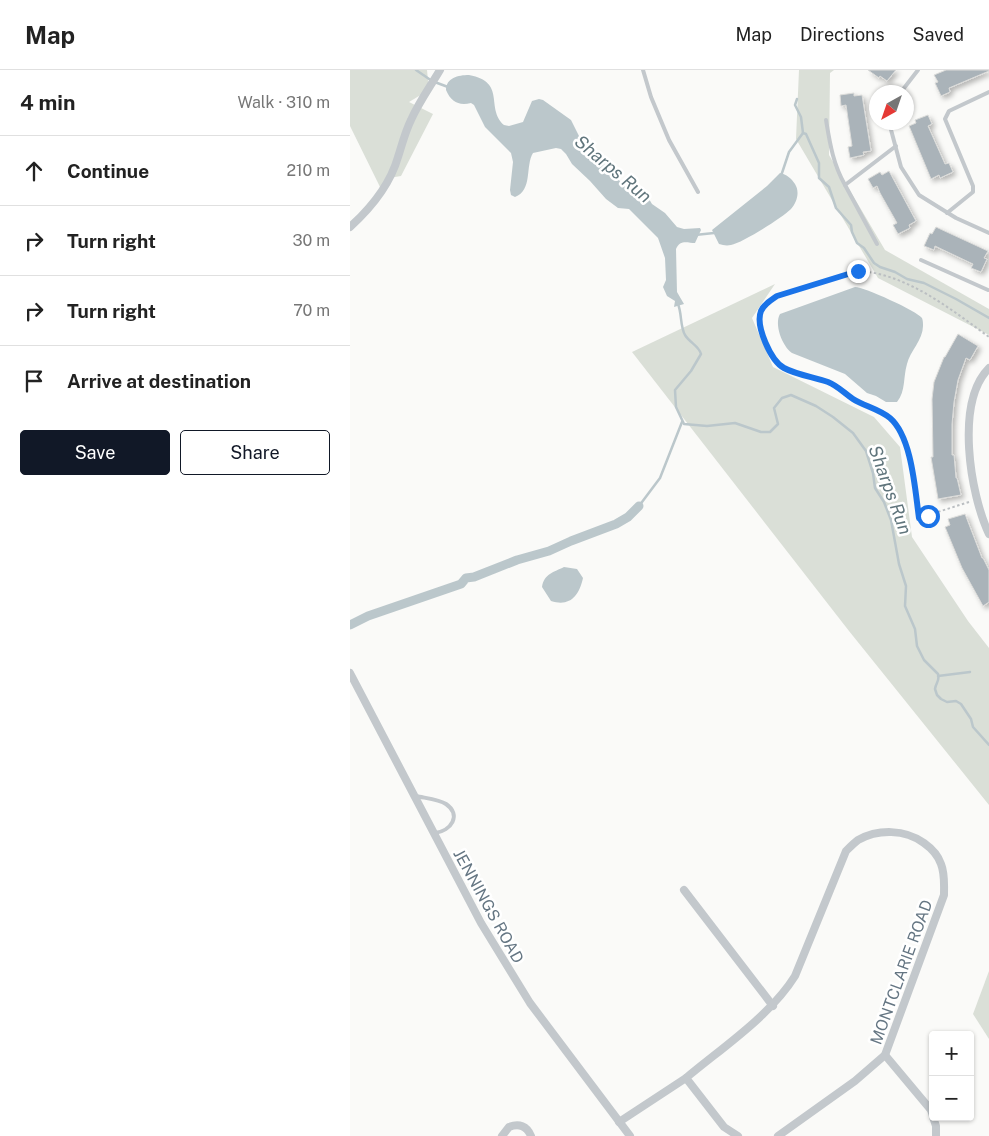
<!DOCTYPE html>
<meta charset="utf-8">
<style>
:root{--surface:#fff;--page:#f6f6f6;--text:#222;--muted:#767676;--line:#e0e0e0;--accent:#111827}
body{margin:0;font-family:"Public Sans",sans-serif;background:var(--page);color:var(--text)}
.controls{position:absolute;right:15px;bottom:15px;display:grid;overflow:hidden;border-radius:5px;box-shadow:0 1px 4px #0004}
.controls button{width:45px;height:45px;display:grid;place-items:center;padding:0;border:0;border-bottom:1px solid var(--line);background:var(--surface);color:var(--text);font:25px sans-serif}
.compass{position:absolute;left:519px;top:15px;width:45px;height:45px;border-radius:50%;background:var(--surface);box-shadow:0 1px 4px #0004;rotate:220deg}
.stop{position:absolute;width:15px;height:15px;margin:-11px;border:4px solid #1a73e8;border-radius:50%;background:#fff}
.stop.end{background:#1a73e8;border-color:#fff;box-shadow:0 1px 5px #0008}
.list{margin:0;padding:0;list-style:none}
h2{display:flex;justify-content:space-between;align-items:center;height:65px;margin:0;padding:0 20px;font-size:21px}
h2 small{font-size:16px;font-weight:400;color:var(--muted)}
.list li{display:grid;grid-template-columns:32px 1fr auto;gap:15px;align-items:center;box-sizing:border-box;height:70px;padding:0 20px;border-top:1px solid var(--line)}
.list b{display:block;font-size:19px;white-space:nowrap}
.list em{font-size:16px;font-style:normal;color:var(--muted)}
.actions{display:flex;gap:10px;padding:15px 20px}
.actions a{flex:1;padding:11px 0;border:1px solid var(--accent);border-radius:5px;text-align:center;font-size:18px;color:var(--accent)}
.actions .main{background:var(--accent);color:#fff}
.icon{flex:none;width:28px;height:28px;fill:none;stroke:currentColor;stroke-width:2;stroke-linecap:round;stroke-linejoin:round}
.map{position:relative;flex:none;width:639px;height:1066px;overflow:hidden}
header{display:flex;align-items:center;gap:30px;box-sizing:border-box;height:70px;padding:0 25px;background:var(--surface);border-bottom:1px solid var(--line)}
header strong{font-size:24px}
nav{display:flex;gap:28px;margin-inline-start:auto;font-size:18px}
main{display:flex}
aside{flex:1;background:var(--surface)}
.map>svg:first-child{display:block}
</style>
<header>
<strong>Map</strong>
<nav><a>Map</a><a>Directions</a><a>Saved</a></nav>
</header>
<main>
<aside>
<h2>4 min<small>Walk · 310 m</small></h2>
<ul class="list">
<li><svg class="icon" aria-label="ahead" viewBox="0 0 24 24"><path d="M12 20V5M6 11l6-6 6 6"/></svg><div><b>Continue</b></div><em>210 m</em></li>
<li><svg class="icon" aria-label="right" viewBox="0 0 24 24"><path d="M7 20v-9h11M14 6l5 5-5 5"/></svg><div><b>Turn right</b></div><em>30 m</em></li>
<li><svg class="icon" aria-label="right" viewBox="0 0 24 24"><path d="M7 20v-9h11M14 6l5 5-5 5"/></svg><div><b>Turn right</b></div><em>70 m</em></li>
<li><svg class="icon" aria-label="arrive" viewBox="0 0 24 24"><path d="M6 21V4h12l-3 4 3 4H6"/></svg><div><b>Arrive at destination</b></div></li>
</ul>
<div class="actions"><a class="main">Save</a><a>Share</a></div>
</aside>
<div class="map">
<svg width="639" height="1066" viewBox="0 0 639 1066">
<defs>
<filter id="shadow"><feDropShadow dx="3" dy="3" stdDeviation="2.5" flood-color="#0004"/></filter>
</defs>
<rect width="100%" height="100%" fill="#fafaf8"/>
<g fill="#dadfd7">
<polygon points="0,0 77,0 79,20 59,32 83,44 51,106 39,108 32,121 0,56"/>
<polygon points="449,0 484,0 480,3 479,85 535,180 639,239 639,265 528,208 446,69"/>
<polygon points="425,214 402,248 423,297 524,347 550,377 562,467 618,551 639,578 639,735 499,561 282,282"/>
<polygon points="639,901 639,969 623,944"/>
</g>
<g fill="#bbc7cb">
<path d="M 119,5 C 157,12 135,38 154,55 L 159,56 L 173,52 L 182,31 L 189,29 L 193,30 L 221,50 L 230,68 L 240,75 L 242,81 L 251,91 L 259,95 L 271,113 L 288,121 L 299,129 L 302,134 L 315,143 L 327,157 L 334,159 L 350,158 L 351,160 L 345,173 C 338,173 330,169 326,179 L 327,222 L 334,234 L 324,237 L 325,231 L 317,226 L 313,217 L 316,210 L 315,188 L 308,168 L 279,139 L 268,138 L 256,129 L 240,111 L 222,94 L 216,84 L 211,79 L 206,78 L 183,83 C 175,96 183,120 165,127 L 161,125 L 160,120 L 163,92 L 161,83 L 135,57 L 124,35 L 121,33 C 109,36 101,32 96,20 C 96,8 108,5 119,5 Z"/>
<path d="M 430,103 C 436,104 442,109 445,114 C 450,122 447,132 441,139 C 432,148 392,173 381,175 C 376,176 373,175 369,174 L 362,160 L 417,116 Z"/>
<path d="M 505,217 C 514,217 567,241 572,248 C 573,251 573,253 573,256 C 573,270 560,281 557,294 C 553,307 556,321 547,332 L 536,332 L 526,326 L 517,323 L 495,304 L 442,283 C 432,276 424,254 430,244 Z"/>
<path d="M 214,497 L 227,499 L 233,508 C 229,526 220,537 201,531 L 192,517 C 194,504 204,502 214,497 Z"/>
</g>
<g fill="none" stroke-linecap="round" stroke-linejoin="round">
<g stroke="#bbc7cb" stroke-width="2.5">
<polyline points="66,0 82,11 98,17"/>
<polyline points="447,29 445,35 451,47 453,63 456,64 469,93 469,108 479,117 486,138 501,155 502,162 507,173 514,178 524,193 530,197 545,202 557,209 574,213 606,229 639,248"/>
<polyline points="431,106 439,82 453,63"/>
<polyline points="345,165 364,163"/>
<path d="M 328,234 C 332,244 330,256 335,265 C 340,273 349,276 351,284 L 341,301 L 325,320 L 326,337 L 334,354 L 357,356 L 385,353 L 411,362 L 420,362 L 428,354 L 424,338 L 432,328 L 441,325 L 466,336 L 483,347 L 503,363 L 516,381 L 523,403 L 525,418 L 534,432 L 541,450 L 549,494 L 556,516 L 555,536 L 565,559 L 567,576 L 574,590 L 588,604 C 590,611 586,612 585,619 L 587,625 L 591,629 L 597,632 L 606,631 L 611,634 L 621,649 L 623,657 L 639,675"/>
<polyline points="289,436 310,408 332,352"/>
<polyline points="588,606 620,602"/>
</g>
<polyline stroke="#bbc7cb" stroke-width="9" points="0,555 18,546 111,514 116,508 124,507 167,490 199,481 221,471 266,454 278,447 289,436"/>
</g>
<g fill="#aab3b9" stroke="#dcdcda" filter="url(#shadow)">
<polygon points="518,0 546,0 537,11 530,6 529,8"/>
<polygon points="596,0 639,0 639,1 599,18 600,22 591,26 585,13 588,12 584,5"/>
<polygon points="504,23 504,26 512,25 521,81 513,82 514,85 500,88 498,77 502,76 501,69 496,35 491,36 490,25"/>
<polygon points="578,45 582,54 578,56 595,94 599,93 603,102 590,108 589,105 581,109 559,56 566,53 565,50"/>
<polygon points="539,101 566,151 559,155 560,158 548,164 543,155 547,153 530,123 527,116 523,118 518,109 530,102 532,105"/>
<polygon points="586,157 638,181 634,188 637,189 631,202 621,198 623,194 585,176 584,180 574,176 580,163 582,164"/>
<polygon points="608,264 628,276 620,290 616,288 608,310 604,332 602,354 602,385 604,385 606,408 607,408 611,425 588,429 581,387 583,387 582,329 584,312 594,287 595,287"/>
<polygon points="615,444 632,488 633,488 639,500 639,532 633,536 612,498 595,457 600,455 598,449"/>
</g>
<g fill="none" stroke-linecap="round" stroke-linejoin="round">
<path stroke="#bbbfc2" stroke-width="2" stroke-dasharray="2.5 2.5" stroke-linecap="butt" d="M 619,432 L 569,448 L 557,375 L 549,358 L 540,348 L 503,329 L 489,317 L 478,312 L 435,298 C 429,295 424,290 420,285 C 416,276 407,251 410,242 C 413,235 421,230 427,226 L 508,201 C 556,203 602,240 639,267"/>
<g stroke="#c3c8cc" stroke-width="4">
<polyline points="293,0 301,27 319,70 348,122"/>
<polyline points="551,22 568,0"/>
<path d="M 476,50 C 480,74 483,94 495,115"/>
<polyline points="541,52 540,56 551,97 569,125 606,148 639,163"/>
<polyline points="597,143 623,122 623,116 595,49 599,41 639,22"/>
<polyline points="527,174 495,115 546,76"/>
<polyline points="571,190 638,220"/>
<path d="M 66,726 C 74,728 89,729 96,734 C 112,745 101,761 85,763"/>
</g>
<g stroke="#c3c8cc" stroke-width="8">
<path d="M 0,157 C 21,138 40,115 48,87 C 52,75 55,62 61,50 C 69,32 80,17 90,0"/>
<path d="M 639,298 C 605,332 620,424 639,464"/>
<polyline points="0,603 131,853 180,933 280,1066"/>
<polyline points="334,820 423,936"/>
<polyline points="535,985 581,1040 583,1046"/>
<polyline points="583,1047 586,1056 586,1066"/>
<polyline points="269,1052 336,1008"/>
<path d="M 152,1066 L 159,1057 C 169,1053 177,1056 181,1066"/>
<path d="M 388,1066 L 374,1057 L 336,1008 C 373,977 420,946 445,906 L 496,781 C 500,777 504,773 508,770 C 528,759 555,759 574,773 C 581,778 588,785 591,794 C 595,804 594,814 594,825 L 535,985 L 505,1011 L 428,1066"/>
</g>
</g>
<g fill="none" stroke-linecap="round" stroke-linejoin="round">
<path stroke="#1a73e8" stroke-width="6" d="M 508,201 L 427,226 C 421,230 414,234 411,241 C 405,256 421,291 434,298 C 447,305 464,307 478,312 C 488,316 494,323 503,329 C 514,336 529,339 540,348 C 562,367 565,420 569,448 L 578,446"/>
</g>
<g text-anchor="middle" stroke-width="5" stroke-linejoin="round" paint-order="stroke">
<g font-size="16" fill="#657683" stroke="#fff">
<text transform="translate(139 836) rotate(61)" y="6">JENNINGS ROAD</text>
<text transform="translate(551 902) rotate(-70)" y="6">MONTCLARIE ROAD</text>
</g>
<g font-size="18" font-style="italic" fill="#60757c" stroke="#fff">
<text transform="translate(263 99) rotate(40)" y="6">Sharps Run</text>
<text transform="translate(540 420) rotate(70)" y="6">Sharps Run</text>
</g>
</g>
</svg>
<div class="controls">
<button>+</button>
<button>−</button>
</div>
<svg class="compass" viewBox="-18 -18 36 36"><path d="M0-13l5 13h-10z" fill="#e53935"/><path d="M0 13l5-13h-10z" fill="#767676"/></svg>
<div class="stop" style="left:578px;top:446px"></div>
<div class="stop end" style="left:508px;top:201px"></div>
</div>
</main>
